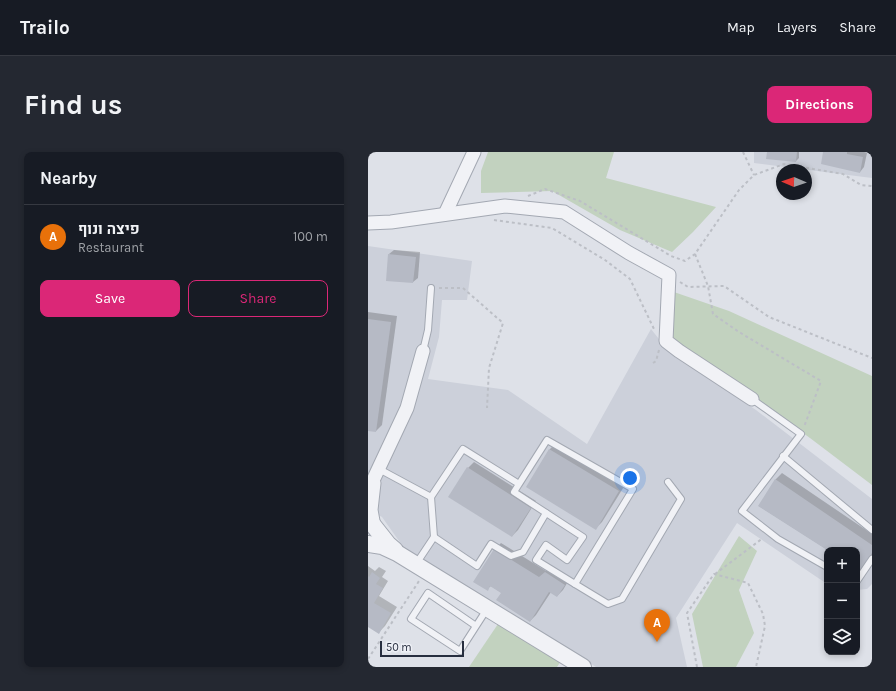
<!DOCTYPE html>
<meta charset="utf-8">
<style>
:root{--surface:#171b24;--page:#242831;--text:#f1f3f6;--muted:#9ea1a6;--line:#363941;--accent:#db2777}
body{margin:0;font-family:Karla,Heebo,sans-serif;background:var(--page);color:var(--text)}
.controls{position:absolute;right:12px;bottom:12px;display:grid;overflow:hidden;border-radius:8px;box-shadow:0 2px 6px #0003}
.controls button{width:36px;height:36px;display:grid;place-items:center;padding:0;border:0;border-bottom:1px solid var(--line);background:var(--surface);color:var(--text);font:20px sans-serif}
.compass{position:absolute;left:408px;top:12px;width:36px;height:36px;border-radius:50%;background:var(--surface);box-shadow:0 2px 6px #0003;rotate:272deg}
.scale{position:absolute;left:12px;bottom:10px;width:84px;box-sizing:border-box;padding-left:4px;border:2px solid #272e3f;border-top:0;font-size:11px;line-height:14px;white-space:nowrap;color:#272e3f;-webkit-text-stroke:3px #eef0f6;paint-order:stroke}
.you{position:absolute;left:262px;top:326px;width:14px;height:14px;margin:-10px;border:3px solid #fff;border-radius:50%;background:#1a73e8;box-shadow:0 0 0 6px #1a73e833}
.badge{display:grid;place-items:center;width:26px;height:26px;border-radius:50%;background:var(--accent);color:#fff;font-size:13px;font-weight:700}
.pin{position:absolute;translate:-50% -33px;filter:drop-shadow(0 1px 2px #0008)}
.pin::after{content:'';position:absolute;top:21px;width:14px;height:12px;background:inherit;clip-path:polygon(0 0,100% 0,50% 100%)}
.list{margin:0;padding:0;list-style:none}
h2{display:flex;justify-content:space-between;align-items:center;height:52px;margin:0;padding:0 16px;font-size:17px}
h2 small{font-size:13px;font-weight:400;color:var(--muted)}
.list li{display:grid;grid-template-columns:26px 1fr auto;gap:12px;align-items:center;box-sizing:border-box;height:64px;padding:0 16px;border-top:1px solid var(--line)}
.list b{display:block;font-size:15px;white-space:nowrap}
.list p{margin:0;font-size:13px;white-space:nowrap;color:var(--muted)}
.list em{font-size:13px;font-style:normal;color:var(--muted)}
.actions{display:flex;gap:8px;padding:12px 16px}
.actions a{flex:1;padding:9px 0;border:1px solid var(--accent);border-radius:8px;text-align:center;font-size:14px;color:var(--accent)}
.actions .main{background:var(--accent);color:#fff}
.icon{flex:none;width:22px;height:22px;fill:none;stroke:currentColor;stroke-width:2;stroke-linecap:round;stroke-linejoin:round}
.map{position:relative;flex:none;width:504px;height:515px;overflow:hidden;border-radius:8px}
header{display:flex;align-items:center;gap:24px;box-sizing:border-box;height:56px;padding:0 20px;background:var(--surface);border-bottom:1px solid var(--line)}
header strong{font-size:19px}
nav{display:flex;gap:22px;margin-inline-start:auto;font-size:14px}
.intro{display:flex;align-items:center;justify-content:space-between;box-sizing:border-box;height:96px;padding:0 24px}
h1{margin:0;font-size:28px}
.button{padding:10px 18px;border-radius:8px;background:var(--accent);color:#fff;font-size:14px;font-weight:700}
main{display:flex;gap:24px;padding:0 24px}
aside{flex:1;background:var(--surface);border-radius:8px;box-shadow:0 2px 6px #0003}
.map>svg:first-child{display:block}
</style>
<header>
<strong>Trailo</strong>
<nav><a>Map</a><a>Layers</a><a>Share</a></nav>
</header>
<div class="intro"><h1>Find us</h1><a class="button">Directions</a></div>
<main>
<aside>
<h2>Nearby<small></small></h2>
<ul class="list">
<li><span class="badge" style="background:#e8710a">A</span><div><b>פיצה ונוף</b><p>Restaurant</p></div><em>100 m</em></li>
</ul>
<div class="actions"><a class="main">Save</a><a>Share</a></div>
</aside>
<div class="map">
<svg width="504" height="515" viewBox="0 0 504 515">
<rect width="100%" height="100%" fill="#dee1e8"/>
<g fill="#ccd0da">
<polygon points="386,0 504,0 504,26 386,11"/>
<polygon points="0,94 104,109 99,148 74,148 71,185 60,227 140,238 219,292 283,177 302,201 388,258 504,347 504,432 499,437 489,438 489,398 459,398 459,432 369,371 308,466 319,515 228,515 36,396 14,365 0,357"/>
</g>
<g fill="#c2d2bf">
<polygon points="120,0 246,0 238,26 348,55 325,80 304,100 252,78 184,39 113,41 113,19"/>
<polygon points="303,139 361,159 504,224 504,333 442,286 326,203 302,185"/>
<polygon points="371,384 389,399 371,438 386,481 368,515 335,515 324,462"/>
<polygon points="132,469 193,509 189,515 101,515"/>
</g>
<g fill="#0003">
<polygon points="400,0 431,0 431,6 428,9"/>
<polygon points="456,0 497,0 499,1 496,15 492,20"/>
<polygon points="26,98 52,100 50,126 45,130 21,102"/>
<polygon points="0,160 29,164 14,273 8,279 0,278"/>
<polygon points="188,291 257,333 234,370 228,376 160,334 182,297"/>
<polygon points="106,310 168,349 150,378 144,384 100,316"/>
<polygon points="414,321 504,382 504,405 489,416 489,398 460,398 391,354 408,327"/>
<polygon points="133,391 178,419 184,414 202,426 195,438 189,444 183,440 168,463 162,469 134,441 123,434 119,437 127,397"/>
<polygon points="0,414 7,419 11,415 18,419 14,425 20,429 11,444 29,455 17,474 11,480 0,474"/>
</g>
<g fill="#b6bac5">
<polygon points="399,0 429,0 428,10 398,7"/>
<polygon points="455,0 479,0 479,2 495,5 492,21 453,12"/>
<polygon points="20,102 48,105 45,131 18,129"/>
<polygon points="0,167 23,170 8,280 0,279"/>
<polygon points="181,297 251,339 228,378 158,335"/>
<polygon points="99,315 163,356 144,385 80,345"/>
<polygon points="407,327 504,393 504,401 494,420 489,417 489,398 459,398 390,354"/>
<polygon points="126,397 171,425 177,420 197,433 189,445 181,440 162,470 128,448 133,441 122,434 120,439 105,430"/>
<polygon points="4,420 12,426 8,432 15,436 6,451 23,461 11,482 0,475 0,424 1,425"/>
</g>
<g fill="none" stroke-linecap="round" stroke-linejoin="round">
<defs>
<g id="service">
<polyline points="55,199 60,178 63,136"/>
<polyline points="384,247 433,282 374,359 410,387 459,415"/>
<polyline points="415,304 504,378"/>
<polyline points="11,317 63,345 95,297 151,332 179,288 265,337 207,432 168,408 178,393 199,408 215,385 146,340 151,332"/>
<polyline points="63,345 66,385"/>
<polyline points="48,412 66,385 109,414 123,392 143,404 155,400 178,361"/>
<polyline points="489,429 504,407"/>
<polyline points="207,432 240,452 254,447 313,347 300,330"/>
<polyline points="108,474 60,441 43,467 92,499 119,457"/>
</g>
<g id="minor">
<polyline points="77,62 106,0"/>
<polyline points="0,71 23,70 137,54 196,60 261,101 301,123 298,189 311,199 384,247"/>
<polyline points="0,339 39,256 55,199"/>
<polyline points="5,369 3,358 6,331"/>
</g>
<g id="tertiary">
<polyline points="5,373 20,392 27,398"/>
<polyline points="0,392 14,394 29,401 215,515"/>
</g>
</defs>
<use href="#service" stroke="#a3a8b2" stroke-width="8"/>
<use href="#minor" stroke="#a3a8b2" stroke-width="15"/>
<use href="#tertiary" stroke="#a3a8b2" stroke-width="18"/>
<g stroke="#bcbfc6" stroke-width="2" stroke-dasharray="3 3" stroke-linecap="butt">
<polyline points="375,0 386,23"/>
<polyline points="160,44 177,37 212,49 303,104 317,109 327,102 371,38 386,23 416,12 475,22 493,33 504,34"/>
<polyline points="126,68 184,76 237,108 262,127 286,177"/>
<polyline points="327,102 340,134 345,162 371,180 453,229 436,275"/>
<polyline points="312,130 320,135 356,134 401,165 504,206"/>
<polyline points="71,136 95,136 135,171 121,216 119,256"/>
<polyline points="285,211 288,209 291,198"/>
<polyline points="347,422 395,386"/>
<polyline points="0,507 51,429"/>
<polyline points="0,513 2,515"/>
<polyline points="329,515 319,461 346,422 380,431 395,462 397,474 388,515"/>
</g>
<use href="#service" stroke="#f1f2f6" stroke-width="6"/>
<use href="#minor" stroke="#f1f2f6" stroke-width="13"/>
<use href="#tertiary" stroke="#f1f2f6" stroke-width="16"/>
</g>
</svg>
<div class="controls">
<button>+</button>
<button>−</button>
<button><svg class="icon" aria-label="layers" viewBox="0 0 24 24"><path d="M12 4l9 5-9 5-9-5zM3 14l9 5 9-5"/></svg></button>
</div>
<svg class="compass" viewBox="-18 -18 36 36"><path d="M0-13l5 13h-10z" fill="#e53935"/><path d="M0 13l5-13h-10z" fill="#9ea1a6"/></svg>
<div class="scale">50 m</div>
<div class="you"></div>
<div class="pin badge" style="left:289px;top:490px;background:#e8710a">A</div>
</div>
</main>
